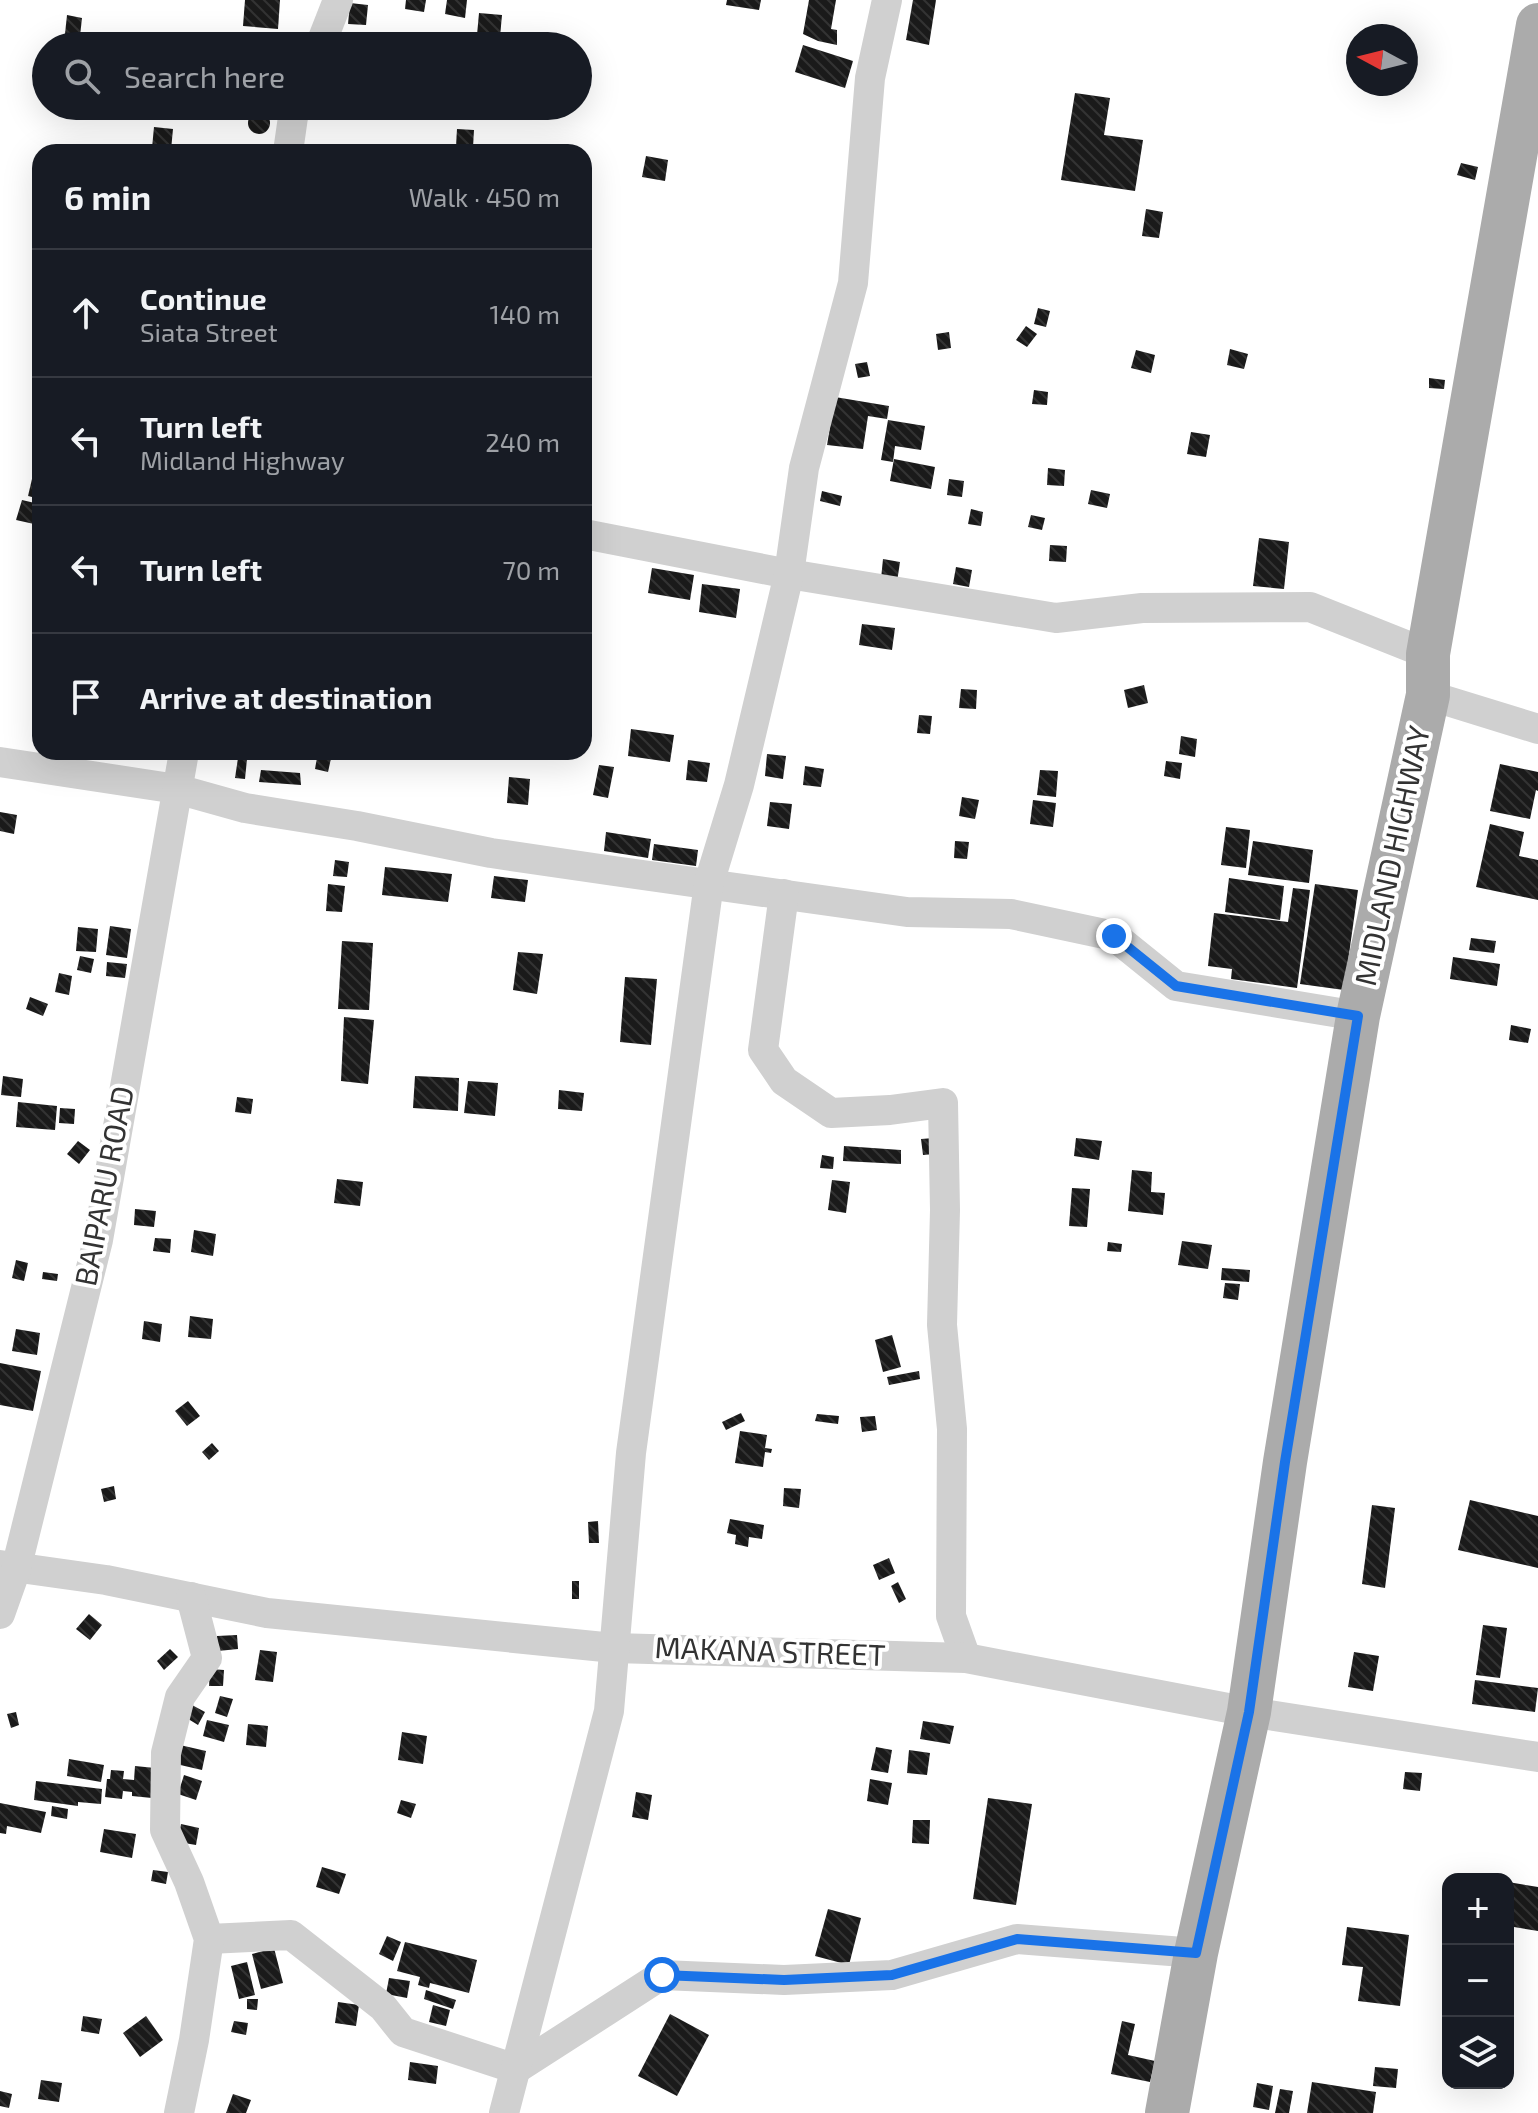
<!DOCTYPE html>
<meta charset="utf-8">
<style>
:root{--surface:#171b24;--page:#242831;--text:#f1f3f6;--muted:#9ea1a6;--line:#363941}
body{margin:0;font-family:"Exo 2",sans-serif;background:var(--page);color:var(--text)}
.controls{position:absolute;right:24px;bottom:24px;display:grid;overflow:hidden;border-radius:16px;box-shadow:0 8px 32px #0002}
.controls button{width:72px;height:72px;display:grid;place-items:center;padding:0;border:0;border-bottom:2px solid var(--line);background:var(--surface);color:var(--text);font:40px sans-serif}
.compass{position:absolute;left:1346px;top:24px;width:72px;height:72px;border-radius:50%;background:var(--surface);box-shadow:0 8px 32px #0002;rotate:277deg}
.stop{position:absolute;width:24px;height:24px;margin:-18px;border:6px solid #1a73e8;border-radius:50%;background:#fff}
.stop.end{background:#1a73e8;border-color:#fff;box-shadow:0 2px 8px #0008}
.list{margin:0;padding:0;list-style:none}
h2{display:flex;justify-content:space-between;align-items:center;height:104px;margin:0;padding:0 32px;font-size:34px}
h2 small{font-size:26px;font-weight:400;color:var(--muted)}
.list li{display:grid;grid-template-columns:52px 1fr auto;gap:24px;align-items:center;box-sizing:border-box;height:128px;padding:0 32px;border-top:2px solid var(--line)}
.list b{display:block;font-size:30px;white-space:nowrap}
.list p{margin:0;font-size:26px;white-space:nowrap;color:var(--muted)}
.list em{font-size:26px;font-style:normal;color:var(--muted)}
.icon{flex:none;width:44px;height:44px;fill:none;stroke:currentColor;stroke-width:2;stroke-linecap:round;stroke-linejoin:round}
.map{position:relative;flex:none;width:1538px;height:2113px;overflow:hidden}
.search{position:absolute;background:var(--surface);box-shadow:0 8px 32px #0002;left:32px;top:32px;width:560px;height:88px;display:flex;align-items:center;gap:20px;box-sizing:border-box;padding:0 28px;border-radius:44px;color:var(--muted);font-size:30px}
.panel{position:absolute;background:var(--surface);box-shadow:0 8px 32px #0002;left:32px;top:144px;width:560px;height:616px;border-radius:24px}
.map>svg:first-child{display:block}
</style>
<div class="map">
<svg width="1538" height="2113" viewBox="0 0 1538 2113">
<defs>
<pattern id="building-back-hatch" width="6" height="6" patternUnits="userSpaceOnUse" patternTransform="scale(2)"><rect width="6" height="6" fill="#1a1a1a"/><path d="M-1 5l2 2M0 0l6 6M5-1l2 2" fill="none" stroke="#333"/></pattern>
</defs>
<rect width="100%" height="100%" fill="#fff"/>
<g fill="url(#building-back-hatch)">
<polygon points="245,0 280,0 278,29 243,26"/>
<polygon points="406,0 426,0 424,12 405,9"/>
<polygon points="447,0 467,0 465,18 445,14"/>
<polygon points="727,0 761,0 759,10 726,5"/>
<polygon points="809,0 836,0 831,29 837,30 837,45 818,41 803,34"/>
<polygon points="913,0 936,0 929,45 906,40"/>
<polygon points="350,3 368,5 366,25 348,24"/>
<polygon points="479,13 502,15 500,37 477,35"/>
<polygon points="67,15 82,18 80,36 65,34"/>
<polygon points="803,45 853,61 845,88 795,72"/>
<polygon points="1075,93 1110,98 1104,135 1143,140 1135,191 1061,180"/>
<polygon points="339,106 361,106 360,113 339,112"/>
<circle cx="259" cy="123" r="11"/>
<polygon points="154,127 173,129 171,150 152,148"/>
<polygon points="457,129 474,130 473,147 456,146"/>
<polygon points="216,144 236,148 235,152 215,152"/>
<polygon points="646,156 668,160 665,181 642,177"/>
<polygon points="1461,163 1478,167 1475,180 1457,175"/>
<polygon points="1146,209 1163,212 1159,238 1142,236"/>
<polygon points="1038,308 1050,311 1046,327 1034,324"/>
<polygon points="1026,326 1037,334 1027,347 1016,340"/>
<polygon points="949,332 951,348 938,350 936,334"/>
<polygon points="1230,349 1248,354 1244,369 1227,365"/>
<polygon points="1136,350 1155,355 1151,373 1131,368"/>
<polygon points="867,362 870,376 858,378 855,364"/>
<polygon points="1429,378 1445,380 1444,389 1429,388"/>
<polygon points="1034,390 1048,392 1047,405 1032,404"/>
<polygon points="835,397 889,406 887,419 868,416 863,449 827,445"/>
<polygon points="888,420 925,426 921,450 895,446 893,462 881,460"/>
<polygon points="1191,432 1210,435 1206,457 1187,454"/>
<polygon points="894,459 935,467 931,489 890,481"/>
<polygon points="1048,468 1065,470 1064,486 1047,485"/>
<polygon points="32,479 40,481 40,499 28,496"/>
<polygon points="949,479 964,481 962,497 947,495"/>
<polygon points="1091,490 1110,494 1107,508 1088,504"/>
<polygon points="822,491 842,496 840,506 820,501"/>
<polygon points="22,500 39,504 34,524 16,520"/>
<polygon points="971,509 983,512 981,526 968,524"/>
<polygon points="1031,515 1045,518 1042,530 1028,527"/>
<polygon points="1259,538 1289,542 1284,589 1253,586"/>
<polygon points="1050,545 1067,546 1066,562 1049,561"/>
<polygon points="883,559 900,562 897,582 881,579"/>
<polygon points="956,567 972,570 969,587 953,584"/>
<polygon points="652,568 694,575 690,600 648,593"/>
<polygon points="702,584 740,589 736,618 699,612"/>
<polygon points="862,624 895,628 892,650 859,645"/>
<polygon points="1144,685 1148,703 1128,708 1124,690"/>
<polygon points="961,689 977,690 976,709 959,708"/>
<polygon points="919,715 932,716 930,734 917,733"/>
<polygon points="631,729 674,735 670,762 628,756"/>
<polygon points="1181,736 1197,739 1195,757 1179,754"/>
<polygon points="318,752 332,754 328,772 315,769"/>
<polygon points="767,754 786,756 783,779 765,776"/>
<polygon points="238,758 247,759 245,779 235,778"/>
<polygon points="688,760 710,763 707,782 686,780"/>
<polygon points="1166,761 1182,763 1180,779 1164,776"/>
<polygon points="1500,764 1538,772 1538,791 1536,790 1530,819 1490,811"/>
<polygon points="599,765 614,767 608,798 593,795"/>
<polygon points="805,766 824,769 821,787 803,785"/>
<polygon points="261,770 300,773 301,785 259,782"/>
<polygon points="1040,770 1058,771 1056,797 1037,795"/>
<polygon points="509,777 530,779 528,805 507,803"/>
<polygon points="962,797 979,800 975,819 959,816"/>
<polygon points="1033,800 1056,803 1053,827 1030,824"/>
<polygon points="770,802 792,804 789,829 767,826"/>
<polygon points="0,812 17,815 14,834 0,831"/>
<polygon points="1490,824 1524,832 1519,856 1538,860 1538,900 1476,887"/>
<polygon points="1226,827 1250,830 1246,868 1221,865"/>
<polygon points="606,832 651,839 648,858 604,851"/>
<polygon points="955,841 969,842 967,859 954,858"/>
<polygon points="1253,841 1313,850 1309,883 1248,875"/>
<polygon points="654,844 698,850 696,866 652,860"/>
<polygon points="335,860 349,862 347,877 333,876"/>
<polygon points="385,867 452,874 448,902 382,895"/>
<polygon points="494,876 528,880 525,902 491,898"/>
<polygon points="1229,878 1284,886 1280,920 1225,912"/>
<polygon points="328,884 345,886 342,912 326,911"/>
<polygon points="1315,884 1358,890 1344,990 1300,984"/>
<polygon points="1293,888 1310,890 1297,988 1231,979 1232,969 1208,966 1214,913 1288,922"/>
<polygon points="110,926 131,929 127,958 106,955"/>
<polygon points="78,927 98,929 96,952 76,951"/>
<polygon points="1471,938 1496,941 1494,953 1469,950"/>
<polygon points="342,941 373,943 369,1010 338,1009"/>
<polygon points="518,952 543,954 537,994 513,990"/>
<polygon points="80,956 94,959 91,973 77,970"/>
<polygon points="1453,957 1500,964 1497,986 1450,979"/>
<polygon points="107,962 127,964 125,978 106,976"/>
<polygon points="59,973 72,976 69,995 55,992"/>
<polygon points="625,977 657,979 651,1045 620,1042"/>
<polygon points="30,997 48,1004 43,1016 26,1009"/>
<polygon points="344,1017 374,1020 368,1084 341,1081"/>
<polygon points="1511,1025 1531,1029 1528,1043 1509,1040"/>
<polygon points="3,1076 23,1079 21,1097 1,1095"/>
<polygon points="415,1076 459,1078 458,1111 413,1108"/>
<polygon points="468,1081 498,1083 495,1116 464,1113"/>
<polygon points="559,1090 584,1093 582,1111 558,1109"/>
<polygon points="237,1097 253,1099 251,1114 235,1112"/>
<polygon points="18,1102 57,1106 55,1130 16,1127"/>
<polygon points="60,1108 75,1109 74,1124 59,1123"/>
<polygon points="934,1138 935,1154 923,1155 921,1139"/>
<polygon points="1076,1138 1102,1141 1099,1160 1074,1156"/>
<polygon points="78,1141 90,1150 79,1164 67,1154"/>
<polygon points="844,1146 901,1150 901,1164 843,1161"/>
<polygon points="822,1155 834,1157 833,1169 820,1168"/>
<polygon points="1132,1170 1152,1172 1151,1192 1165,1193 1163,1215 1128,1211"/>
<polygon points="337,1179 363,1182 360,1206 334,1203"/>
<polygon points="832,1180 850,1182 846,1213 828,1210"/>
<polygon points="1072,1188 1090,1189 1087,1227 1069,1226"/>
<polygon points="135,1209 156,1211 154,1227 134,1225"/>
<polygon points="194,1230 216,1234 213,1256 191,1252"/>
<polygon points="155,1238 171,1239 170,1253 153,1251"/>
<polygon points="1182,1241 1212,1245 1208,1269 1178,1265"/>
<polygon points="1108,1242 1122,1244 1121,1252 1107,1251"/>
<polygon points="16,1260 28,1263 24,1281 12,1278"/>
<polygon points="1222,1268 1250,1270 1249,1282 1221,1280"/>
<polygon points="43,1272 58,1274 57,1281 42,1279"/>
<polygon points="1225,1283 1240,1284 1238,1300 1223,1298"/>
<polygon points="190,1316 213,1319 211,1339 188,1337"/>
<polygon points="144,1321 162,1324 160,1342 142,1339"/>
<polygon points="16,1329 40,1333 37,1355 12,1351"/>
<polygon points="892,1335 901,1367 883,1372 875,1340"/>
<polygon points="0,1363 41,1371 33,1411 0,1405"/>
<polygon points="919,1371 920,1379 889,1385 887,1377"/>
<polygon points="188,1401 200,1416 187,1426 175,1411"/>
<polygon points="741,1413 745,1421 726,1430 722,1422"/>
<polygon points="817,1414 839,1416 838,1424 815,1421"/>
<polygon points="875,1416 877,1430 862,1432 860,1417"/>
<polygon points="740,1431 767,1435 765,1448 772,1449 771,1453 765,1452 763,1467 735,1463"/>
<polygon points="212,1443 219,1451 209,1460 202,1452"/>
<polygon points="114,1486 116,1499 104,1502 101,1489"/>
<polygon points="784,1488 801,1489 799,1508 783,1506"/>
<polygon points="1470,1500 1538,1516 1538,1568 1458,1550"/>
<polygon points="1372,1505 1395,1508 1385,1588 1362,1584"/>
<polygon points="730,1519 764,1525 762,1539 749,1537 748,1547 735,1544 736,1535 727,1533"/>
<polygon points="598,1521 599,1543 589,1543 588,1522"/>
<polygon points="889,1558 895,1573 879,1580 873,1565"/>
<rect x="572" y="1581" width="7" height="18"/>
<polygon points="898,1582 906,1599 899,1603 891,1586"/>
<polygon points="89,1614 102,1625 90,1640 76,1629"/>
<polygon points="1483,1625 1507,1628 1500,1678 1476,1675"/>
<polygon points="237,1635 238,1649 218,1651 217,1636"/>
<polygon points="170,1649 178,1657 164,1670 157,1661"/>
<polygon points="260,1650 277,1652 273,1682 255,1680"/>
<polygon points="1354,1652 1379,1656 1373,1691 1348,1687"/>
<polygon points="210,1669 224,1670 223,1686 209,1686"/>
<polygon points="1475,1680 1538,1688 1535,1712 1472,1704"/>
<polygon points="220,1696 233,1699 227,1717 215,1713"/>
<polygon points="192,1705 205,1712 198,1725 185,1717"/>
<polygon points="16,1712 19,1725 11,1728 7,1714"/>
<polygon points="207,1720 229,1725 224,1742 203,1736"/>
<polygon points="923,1721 954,1726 950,1744 920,1739"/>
<polygon points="248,1724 268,1726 266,1747 246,1745"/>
<polygon points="402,1732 427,1736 423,1764 398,1760"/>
<polygon points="180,1745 206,1751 202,1770 176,1764"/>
<polygon points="876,1747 892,1750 888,1773 871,1770"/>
<polygon points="909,1750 930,1753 927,1775 907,1773"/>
<polygon points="69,1759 104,1765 101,1782 67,1776"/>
<polygon points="135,1766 155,1768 152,1798 132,1796 132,1792 123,1791 122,1799 105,1797 107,1779 110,1779 111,1770 124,1771 123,1779 134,1780"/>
<polygon points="1405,1772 1422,1773 1420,1791 1403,1789"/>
<polygon points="184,1775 202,1781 196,1800 178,1794"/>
<polygon points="870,1779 892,1783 888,1805 867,1801"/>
<polygon points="36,1781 102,1789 101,1804 78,1802 78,1806 34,1800"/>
<polygon points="636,1792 652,1795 648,1820 632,1817"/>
<polygon points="988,1798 1032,1804 1016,1905 973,1899"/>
<polygon points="401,1800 416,1804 411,1818 397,1813"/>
<polygon points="0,1803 46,1812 41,1833 7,1826 6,1834 0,1833"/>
<polygon points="52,1806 68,1809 67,1819 51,1816"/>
<polygon points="913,1820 930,1820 929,1844 912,1843"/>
<polygon points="181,1824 199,1828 196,1845 178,1842"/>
<polygon points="104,1829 136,1834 132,1858 100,1852"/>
<polygon points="322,1867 346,1874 339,1894 316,1887"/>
<polygon points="153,1870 168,1872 166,1884 151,1881"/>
<polygon points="1508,1882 1538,1887 1538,1931 1508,1926"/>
<polygon points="828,1909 861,1918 849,1965 815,1956"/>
<polygon points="1347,1927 1409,1935 1400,2006 1358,2001 1363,1967 1342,1965"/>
<polygon points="387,1936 401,1942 393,1961 379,1954"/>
<polygon points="405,1942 477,1960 469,1993 430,1983 429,1988 418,1985 420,1977 397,1971"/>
<polygon points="274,1948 283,1983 261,1989 252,1954"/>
<polygon points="247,1962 255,1995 239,1999 231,1966"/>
<polygon points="389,1978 410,1981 407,1998 386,1994"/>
<polygon points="426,1990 456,2000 453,2009 424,1999"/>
<polygon points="247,1999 258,1999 257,2010 247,2009"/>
<polygon points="338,2002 359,2005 356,2026 335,2023"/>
<polygon points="433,2005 450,2010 446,2026 429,2022"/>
<polygon points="670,2014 709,2035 677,2096 638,2076"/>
<polygon points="83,2016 102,2019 99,2034 81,2031"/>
<polygon points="146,2016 163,2040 140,2057 123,2033"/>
<polygon points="234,2021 248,2023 246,2035 231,2032"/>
<polygon points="1122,2021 1135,2024 1128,2055 1155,2061 1150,2082 1111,2074"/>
<polygon points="410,2062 438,2066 436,2084 408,2080"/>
<polygon points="1375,2067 1398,2069 1396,2088 1373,2086"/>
<polygon points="41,2080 62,2083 59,2102 38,2099"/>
<polygon points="1312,2082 1376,2092 1373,2113 1307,2113"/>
<polygon points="1257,2083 1273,2086 1269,2110 1253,2107"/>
<polygon points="1280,2089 1293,2091 1289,2113 1275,2113"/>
<polygon points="0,2091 12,2094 9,2108 0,2106"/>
<polygon points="233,2094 251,2100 246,2113 226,2113"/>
</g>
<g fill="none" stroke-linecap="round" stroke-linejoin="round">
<g stroke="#d0d0d0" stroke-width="30">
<polyline points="320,46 338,0"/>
<polyline points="288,152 293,117 297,106"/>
<polyline points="584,534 789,574 1056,618 1142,608 1310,607 1428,654"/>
<polyline points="1428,695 1538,729"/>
<polyline points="0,762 177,789 245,808 357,826 491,853 614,871 907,912 1011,914 1114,936 1176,986 1358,1016"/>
<polyline points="784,894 763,1050 784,1081 831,1113 890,1110 943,1103 945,1210 942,1325 952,1429 951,1616 966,1658"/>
<polyline points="0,1565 106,1580 267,1613 614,1648 966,1658 1249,1712 1538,1757"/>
<polyline points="0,1614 16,1569 98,1240 184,752"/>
<polyline points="209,1939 291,1935 383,2007 403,2032 516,2069 662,1975 784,1980 892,1975 1017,1939 1196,1953"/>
<polyline points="179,2113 194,2040 209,1939 189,1882 165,1830 166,1753 180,1697 207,1658 191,1597"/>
<polyline points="504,2113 609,1711 631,1453 709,883 739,785 789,574 804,468 853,283 870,78 887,0"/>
</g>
<polyline stroke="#ababab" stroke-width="44" points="1167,2113 1196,1953 1249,1712 1285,1462 1358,1016 1428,695 1428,654 1538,25"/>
</g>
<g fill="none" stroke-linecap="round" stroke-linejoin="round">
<polyline stroke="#1a73e8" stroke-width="10" points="662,1975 784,1980 892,1975 1017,1939 1196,1953 1249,1712 1285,1462 1358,1016 1176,986 1114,936"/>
</g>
<g text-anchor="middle" stroke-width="8" stroke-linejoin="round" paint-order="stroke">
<g font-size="30" fill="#333" stroke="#fff">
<text transform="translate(1393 856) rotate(-78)" y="10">MIDLAND HIGHWAY</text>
<text transform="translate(105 1186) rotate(-79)" y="10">BAIPARU ROAD</text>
<text transform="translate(770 1652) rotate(2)" y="10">MAKANA STREET</text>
</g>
</g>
</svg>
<div class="controls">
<button>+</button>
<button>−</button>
<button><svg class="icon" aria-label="layers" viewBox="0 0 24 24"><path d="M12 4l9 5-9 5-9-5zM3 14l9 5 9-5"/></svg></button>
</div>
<svg class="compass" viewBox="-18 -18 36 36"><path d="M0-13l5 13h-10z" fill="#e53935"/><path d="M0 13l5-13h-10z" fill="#9ea1a6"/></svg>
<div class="stop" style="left:662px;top:1975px"></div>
<div class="stop end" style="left:1114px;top:936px"></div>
<div class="search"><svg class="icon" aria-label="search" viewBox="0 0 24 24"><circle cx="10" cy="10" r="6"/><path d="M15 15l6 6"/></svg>Search here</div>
<section class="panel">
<h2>6 min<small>Walk · 450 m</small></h2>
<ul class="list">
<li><svg class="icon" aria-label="ahead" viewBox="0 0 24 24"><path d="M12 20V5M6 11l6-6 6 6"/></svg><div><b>Continue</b><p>Siata Street</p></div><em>140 m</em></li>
<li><svg class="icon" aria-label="left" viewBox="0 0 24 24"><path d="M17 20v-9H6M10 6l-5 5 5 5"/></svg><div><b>Turn left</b><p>Midland Highway</p></div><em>240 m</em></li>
<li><svg class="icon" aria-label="left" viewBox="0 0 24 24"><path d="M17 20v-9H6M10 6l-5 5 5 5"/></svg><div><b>Turn left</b></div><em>70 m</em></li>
<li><svg class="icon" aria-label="arrive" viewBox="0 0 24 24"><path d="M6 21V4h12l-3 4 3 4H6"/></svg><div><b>Arrive at destination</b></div></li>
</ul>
</section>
</div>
